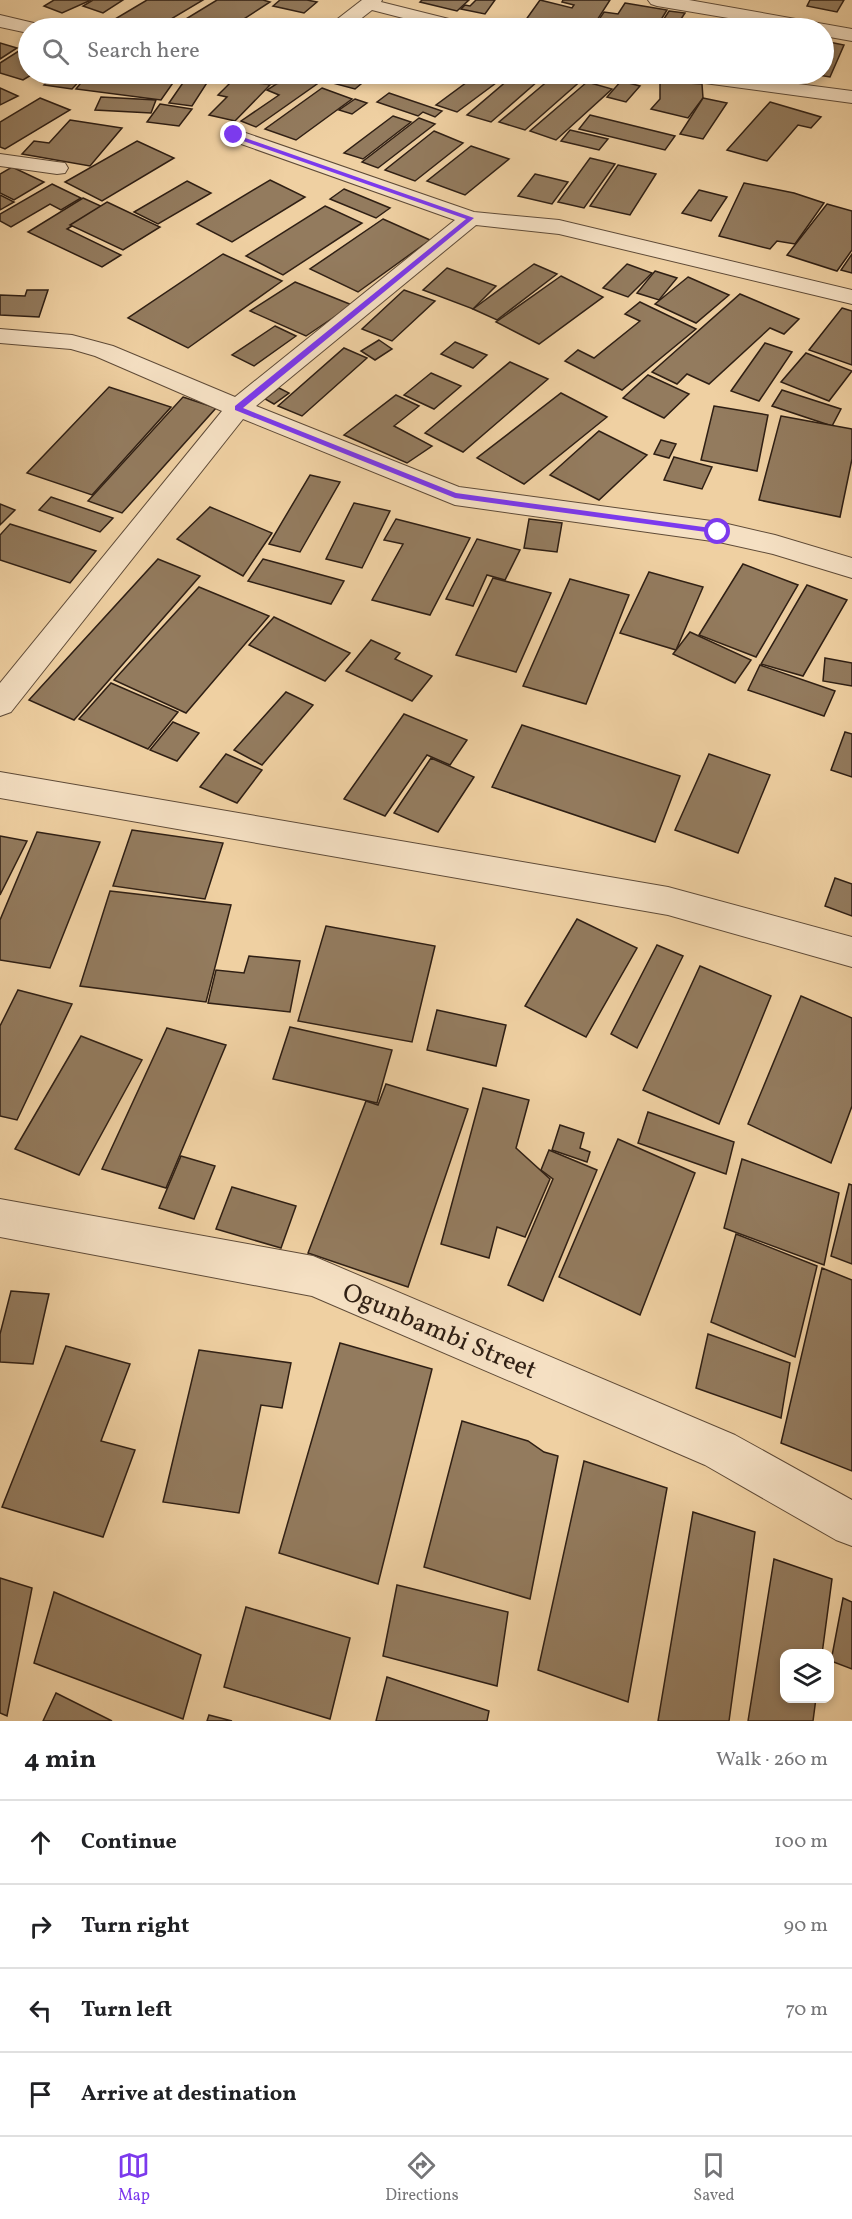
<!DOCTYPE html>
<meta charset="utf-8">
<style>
:root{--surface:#fff;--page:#f2f2f2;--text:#202124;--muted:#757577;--line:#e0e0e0;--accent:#7c3aed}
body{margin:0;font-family:Vollkorn,serif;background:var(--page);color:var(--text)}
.controls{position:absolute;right:18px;bottom:18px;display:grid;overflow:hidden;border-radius:12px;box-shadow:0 3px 9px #0003}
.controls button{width:54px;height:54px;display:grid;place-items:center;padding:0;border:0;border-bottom:2px solid var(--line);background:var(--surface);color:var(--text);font:30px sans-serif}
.stop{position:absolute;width:18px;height:18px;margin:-14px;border:4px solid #7c3aed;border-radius:50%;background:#fff}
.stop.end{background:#7c3aed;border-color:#fff;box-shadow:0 2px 6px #0008}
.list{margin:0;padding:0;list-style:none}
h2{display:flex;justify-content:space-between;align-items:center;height:78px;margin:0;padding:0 24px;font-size:26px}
h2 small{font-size:20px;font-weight:400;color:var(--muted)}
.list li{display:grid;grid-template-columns:39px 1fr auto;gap:18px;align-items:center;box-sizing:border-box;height:84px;padding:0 24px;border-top:2px solid var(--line)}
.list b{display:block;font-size:22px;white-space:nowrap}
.list em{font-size:20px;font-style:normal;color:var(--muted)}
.icon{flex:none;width:33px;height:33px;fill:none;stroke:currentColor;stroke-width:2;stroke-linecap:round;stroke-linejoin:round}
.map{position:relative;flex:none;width:852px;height:1721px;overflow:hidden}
.search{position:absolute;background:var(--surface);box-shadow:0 3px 9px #0003;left:18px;right:18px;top:18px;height:66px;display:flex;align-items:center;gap:15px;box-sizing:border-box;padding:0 21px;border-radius:33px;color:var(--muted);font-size:22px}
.sheet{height:414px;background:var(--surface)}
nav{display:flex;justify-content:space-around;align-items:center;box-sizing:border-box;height:84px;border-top:2px solid var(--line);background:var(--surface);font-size:16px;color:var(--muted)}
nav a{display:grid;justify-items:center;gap:3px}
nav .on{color:var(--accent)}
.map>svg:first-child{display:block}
</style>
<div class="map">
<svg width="852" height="1721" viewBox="0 0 852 1721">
<rect width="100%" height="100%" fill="#efd0a2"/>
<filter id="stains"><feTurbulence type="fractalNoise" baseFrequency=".00333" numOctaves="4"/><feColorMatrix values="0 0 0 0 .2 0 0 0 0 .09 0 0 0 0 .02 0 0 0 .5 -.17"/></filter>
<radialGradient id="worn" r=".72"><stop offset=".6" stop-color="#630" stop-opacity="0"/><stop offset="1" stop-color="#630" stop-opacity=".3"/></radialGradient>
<g fill="#937b5e" stroke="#2f1f14" stroke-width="1.5">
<polygon points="54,0 91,0 62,13 44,6"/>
<polygon points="93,0 123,0 103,13 83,6"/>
<polygon points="147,0 203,0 156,28 145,28 115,19"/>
<polygon points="217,0 263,0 270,2 230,28 171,28"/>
<polygon points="280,0 307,0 317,2 304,13 273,6"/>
<polygon points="422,0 469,0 457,11 420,2"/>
<polygon points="476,0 495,0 485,14 461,9 465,5 470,6"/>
<polygon points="540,0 572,8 574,5 562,2 563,0 610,0 592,28 550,28 552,26 525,21"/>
<polygon points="810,0 844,0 837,12 807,6"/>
<polygon points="625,3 667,10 656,28 594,27 604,12 618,14"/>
<polygon points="669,11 685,13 681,19 695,22 691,28 658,28"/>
<polygon points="297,20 326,28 287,28"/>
<polygon points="742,21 776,27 737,28"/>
<polygon points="824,41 844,45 830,77 812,74 824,74"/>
<polygon points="0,43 17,48 0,59"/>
<polygon points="28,45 28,74 33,74 23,80 0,73 0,63"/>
<polygon points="54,74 86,74 72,89 44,85"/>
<polygon points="88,74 146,74 177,77 161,100 76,89"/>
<polygon points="189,74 212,75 192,106 169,103"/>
<polygon points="299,74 373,74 355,89"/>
<polygon points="478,74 508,74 457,112 436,105"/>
<polygon points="515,74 546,74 491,122 467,115"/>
<polygon points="556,74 584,78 525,130 499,122"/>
<polygon points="290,75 317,84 256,127 241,121 279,95 267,90"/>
<polygon points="236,77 270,85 235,121 209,115 227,97 218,95"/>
<polygon points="621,81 640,86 626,102 607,97"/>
<polygon points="660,81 702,84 703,98 688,118 651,109 660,99"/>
<polygon points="587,82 612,89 556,140 530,131"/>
<polygon points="0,88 18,96 0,105"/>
<polygon points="322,88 352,99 296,140 265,129"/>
<polygon points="389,93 442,111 435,117 423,112 418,116 377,102"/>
<polygon points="101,97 156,100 151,113 95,110"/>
<polygon points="40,98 70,110 5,149 0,147 0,122"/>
<polygon points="703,98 727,103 703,139 680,134"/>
<polygon points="355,99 367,103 352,114 339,110"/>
<polygon points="770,102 821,117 811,128 798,125 767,161 727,150"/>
<polygon points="160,104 192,109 179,126 147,122"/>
<polygon points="590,115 675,136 665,150 579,129"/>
<polygon points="393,116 411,122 363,159 344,153"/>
<polygon points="419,118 435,124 378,168 362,162"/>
<polygon points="70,120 122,128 90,166 22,154 34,141 49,143"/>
<polygon points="570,130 608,139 599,150 561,141"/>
<polygon points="434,131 463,143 415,181 385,170"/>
<polygon points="137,141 174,158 102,201 65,182"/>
<polygon points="471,146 509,159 465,195 427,181"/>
<polygon points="590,158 615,164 584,208 558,202"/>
<polygon points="618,165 656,174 630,215 590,206"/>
<polygon points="12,167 44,182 14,200 0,193 0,174"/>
<polygon points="535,174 568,182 552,204 518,196"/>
<polygon points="270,180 305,197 232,242 197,224"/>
<polygon points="187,181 211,193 158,224 134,212"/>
<polygon points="744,183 794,193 824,203 795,244 777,241 770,249 719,236"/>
<polygon points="52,184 81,198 61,210 50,204 11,227 0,221 0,214"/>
<polygon points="344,189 390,208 376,218 330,199"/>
<polygon points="699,190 727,197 711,221 682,213"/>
<polygon points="0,195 14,202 0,210"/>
<polygon points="83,198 103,207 67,229 121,255 102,267 28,232"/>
<polygon points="107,202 160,227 123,250 70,225"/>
<polygon points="827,204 852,211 852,250 837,271 787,255"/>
<polygon points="325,206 362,223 283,275 246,256"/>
<polygon points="383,219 430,240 358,292 310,269"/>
<polygon points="223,254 282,281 188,348 128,318"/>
<polygon points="852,254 852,273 841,270"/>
<polygon points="534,264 557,274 497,320 473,309"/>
<polygon points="627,264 652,273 628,297 603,288"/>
<polygon points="447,268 496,286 473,309 423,290"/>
<polygon points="655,271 677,278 659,300 637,293"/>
<polygon points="561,276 603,297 539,344 496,322"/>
<polygon points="688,277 729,295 696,323 655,304"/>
<polygon points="295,282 352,305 306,336 250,311"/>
<polygon points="27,290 48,290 39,317 0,315 0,295 25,296"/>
<polygon points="404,290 435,301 392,341 362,329"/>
<polygon points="740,294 799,319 784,334 770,328 709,384 687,374 677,384 652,372"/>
<polygon points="640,302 696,329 622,390 565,361 578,350 594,358 640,321 625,314"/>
<polygon points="842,308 852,311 852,365 809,350"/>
<polygon points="275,326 296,336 254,366 232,355"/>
<polygon points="379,340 392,349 375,360 361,351"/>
<polygon points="455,342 487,355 473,368 441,354"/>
<polygon points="765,343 792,352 759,401 731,391"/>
<polygon points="344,348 367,358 302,416 278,406"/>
<polygon points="806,353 852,371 829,401 781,382"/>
<polygon points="510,362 548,379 463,452 425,433"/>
<polygon points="431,373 461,386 434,409 404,395"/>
<polygon points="648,375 689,394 664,418 623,398"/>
<polygon points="109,387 171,407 92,495 27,473"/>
<polygon points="279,388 289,393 274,404 265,399"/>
<polygon points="782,390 841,409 832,426 772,406"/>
<polygon points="561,393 607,417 524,484 477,458"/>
<polygon points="396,395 419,406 394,426 432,446 407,463 344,435"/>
<polygon points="183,397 216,408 122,513 88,501"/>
<polygon points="714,406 768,415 757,471 701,460"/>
<polygon points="781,416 852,429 852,459 840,517 759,500"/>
<polygon points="599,431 647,455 599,500 550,475"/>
<polygon points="661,440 676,444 669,458 654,454"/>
<polygon points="674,457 712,467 702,489 664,480"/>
<polygon points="310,475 340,482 300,552 269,544"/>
<polygon points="51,497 113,518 100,532 39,510"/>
<polygon points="354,503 390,511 362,568 326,559"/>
<polygon points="0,504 15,510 0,525"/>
<polygon points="210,507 272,533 243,576 177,539"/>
<polygon points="396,519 470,538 430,615 372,600 403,544 384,540"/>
<polygon points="529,519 562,523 557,552 524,548"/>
<polygon points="10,524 96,551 70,583 0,560 0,535"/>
<polygon points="477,539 520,550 505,580 487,575 473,606 446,599"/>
<polygon points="158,559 200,576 74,720 29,700"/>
<polygon points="263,559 344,581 331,604 248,581"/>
<polygon points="743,564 798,585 756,657 699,635"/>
<polygon points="649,572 703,587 676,650 620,633"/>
<polygon points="493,578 551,593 516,672 456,655"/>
<polygon points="570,579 629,595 586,704 523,686"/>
<polygon points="807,585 847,600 803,676 761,664"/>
<polygon points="199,587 269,616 186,713 114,680"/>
<polygon points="274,617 350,653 325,681 249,645"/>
<polygon points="690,632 751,660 735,683 673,654"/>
<polygon points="371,640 400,653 395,659 432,676 412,701 346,671"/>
<polygon points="825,658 852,663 852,686 823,681"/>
<polygon points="760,665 835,691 824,716 748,690"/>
<polygon points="111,683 178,712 148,749 79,719"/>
<polygon points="286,692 313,705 262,765 234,750"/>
<polygon points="404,714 467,740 450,765 427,755 385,816 344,799"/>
<polygon points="173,722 199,733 177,761 150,750"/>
<polygon points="522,725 680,776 655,842 492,787"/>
<polygon points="845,732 852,734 852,777 831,770"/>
<polygon points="226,754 262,770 237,803 200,787"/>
<polygon points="709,754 770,775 738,853 675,830"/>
<polygon points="431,758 474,777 438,832 394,813"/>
<polygon points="132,830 223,843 205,899 113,886"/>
<polygon points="37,832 100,842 50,968 0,960 0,920"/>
<polygon points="0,836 27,841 0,895"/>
<polygon points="835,878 852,884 852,916 825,906"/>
<polygon points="110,891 231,905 206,1002 80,986"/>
<polygon points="577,919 637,948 586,1037 525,1006"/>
<polygon points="326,926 435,946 412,1042 298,1021"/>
<polygon points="657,945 683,956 637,1048 611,1034"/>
<polygon points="249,956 300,961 290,1012 208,1003 216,970 244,973"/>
<polygon points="700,966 771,996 719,1124 643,1090"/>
<polygon points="18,990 72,1004 17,1120 0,1116 0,1026"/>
<polygon points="801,996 852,1018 852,1106 831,1163 748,1124"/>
<polygon points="437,1010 506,1025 496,1066 427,1050"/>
<polygon points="290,1027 392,1050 377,1103 273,1079"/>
<polygon points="167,1028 226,1045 166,1188 102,1169"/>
<polygon points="81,1036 142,1060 79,1175 15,1149"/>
<polygon points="386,1084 468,1109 408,1287 308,1253 366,1101 378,1105"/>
<polygon points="483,1088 529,1100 516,1148 550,1179 525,1237 497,1227 489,1258 441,1244"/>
<polygon points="648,1112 734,1142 726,1174 638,1143"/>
<polygon points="560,1125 584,1133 580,1148 590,1152 587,1162 552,1150"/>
<polygon points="618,1139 695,1173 640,1315 559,1277"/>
<polygon points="549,1150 597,1170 543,1301 508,1285 553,1179 541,1170"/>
<polygon points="181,1156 215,1166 194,1219 159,1208"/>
<polygon points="742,1159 839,1193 824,1265 724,1228"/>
<polygon points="849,1184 852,1185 852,1264 831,1256"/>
<polygon points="232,1187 296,1206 281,1248 216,1229"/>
<polygon points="736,1234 817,1266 795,1357 711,1322"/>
<polygon points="822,1268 852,1280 852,1471 781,1443"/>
<polygon points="11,1291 49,1294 33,1364 0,1362 0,1334"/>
<polygon points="708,1334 790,1363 781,1418 696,1388"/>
<polygon points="340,1343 432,1369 378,1584 279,1553"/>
<polygon points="66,1346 130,1364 101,1441 135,1450 103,1537 2,1507"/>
<polygon points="199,1350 291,1363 282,1408 261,1405 239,1513 163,1502"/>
<polygon points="462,1421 528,1441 544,1452 558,1456 530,1599 424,1567"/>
<polygon points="584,1461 667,1488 628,1702 538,1670"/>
<polygon points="693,1512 755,1532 729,1721 658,1721"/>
<polygon points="774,1559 832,1579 822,1654 784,1654 784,1698 816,1698 813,1721 748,1721"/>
<polygon points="0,1578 32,1588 7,1716 0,1713"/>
<polygon points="397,1585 508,1612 497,1686 383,1656"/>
<polygon points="54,1592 201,1655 183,1719 34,1663"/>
<polygon points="843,1598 852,1602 852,1669 831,1661"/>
<polygon points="246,1607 350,1638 330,1719 224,1687"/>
<polygon points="387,1677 489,1711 487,1721 376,1721"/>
<polygon points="56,1693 112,1721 43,1721"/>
<polygon points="209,1715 232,1721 207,1721"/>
</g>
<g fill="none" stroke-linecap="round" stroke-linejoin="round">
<defs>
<g id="minor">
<polygon points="362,0 382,0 381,2 469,24 471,28 442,28 372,10 349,28 329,28 331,24"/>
<polygon points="648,0 689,0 852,29 852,41 824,36 824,28 788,28 657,6 651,4"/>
<polygon points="0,15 38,24 40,28 28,28 28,33 0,27"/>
<path d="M 233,74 L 294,74 C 282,91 252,82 236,78 Z"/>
<polygon points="672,74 722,74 852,91 852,103 682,80 675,78"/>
<polygon points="234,129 474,212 559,220 852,290 852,304 559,234 476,225 256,406 459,487 719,522 775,535 852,558 852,578 773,554 719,542 455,505 243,419 11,712 0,716 0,683 222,411 95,356 71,349 0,343 0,329 72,335 113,346 235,397 455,220 227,139 224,135 227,131"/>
<polygon points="0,154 57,162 65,163 68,168 65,173 57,174 0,166"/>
<polygon points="0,772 668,887 852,937 852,967 668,915 0,798"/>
<polygon points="0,1199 313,1256 735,1435 852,1500 852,1546 836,1540 705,1465 312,1296 0,1237"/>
</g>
</defs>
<use href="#minor" stroke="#5f4b38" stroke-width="2"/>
<use href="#minor" fill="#f5e0c3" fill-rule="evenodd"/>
</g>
<polygon fill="#7c3aed" points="234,134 474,218 243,408 456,493 718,529 723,532 721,534 455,498 235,410 235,406 466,219 232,137"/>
<g text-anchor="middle" stroke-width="5" stroke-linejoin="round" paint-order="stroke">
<g font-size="26" fill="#2f1f14" stroke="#f5e0c3">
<text transform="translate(440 1330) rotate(23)" y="9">Ogunbambi Street</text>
</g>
</g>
<rect width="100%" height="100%" filter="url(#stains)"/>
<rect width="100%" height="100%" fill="url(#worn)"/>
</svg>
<div class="controls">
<button><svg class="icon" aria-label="layers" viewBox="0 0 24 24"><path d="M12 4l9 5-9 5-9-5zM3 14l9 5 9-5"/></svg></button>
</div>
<div class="stop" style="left:718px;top:532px"></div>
<div class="stop end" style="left:234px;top:135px"></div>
<div class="search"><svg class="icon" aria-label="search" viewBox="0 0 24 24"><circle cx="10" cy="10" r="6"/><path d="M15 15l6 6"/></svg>Search here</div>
</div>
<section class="sheet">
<h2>4 min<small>Walk · 260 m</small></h2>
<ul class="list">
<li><svg class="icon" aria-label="ahead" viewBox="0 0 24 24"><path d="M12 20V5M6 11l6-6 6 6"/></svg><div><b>Continue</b></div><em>100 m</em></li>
<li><svg class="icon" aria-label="right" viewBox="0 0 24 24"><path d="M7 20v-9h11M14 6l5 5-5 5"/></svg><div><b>Turn right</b></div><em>90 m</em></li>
<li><svg class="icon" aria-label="left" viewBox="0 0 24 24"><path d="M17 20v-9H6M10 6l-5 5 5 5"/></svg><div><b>Turn left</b></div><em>70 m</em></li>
<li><svg class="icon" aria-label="arrive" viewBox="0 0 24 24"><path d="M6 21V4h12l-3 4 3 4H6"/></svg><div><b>Arrive at destination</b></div></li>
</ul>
</section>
<nav>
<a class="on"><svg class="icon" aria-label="map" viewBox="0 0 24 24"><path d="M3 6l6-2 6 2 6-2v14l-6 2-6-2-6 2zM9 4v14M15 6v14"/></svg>Map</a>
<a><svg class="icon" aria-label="directions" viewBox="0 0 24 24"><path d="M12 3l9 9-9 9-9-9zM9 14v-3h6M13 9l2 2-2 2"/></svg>Directions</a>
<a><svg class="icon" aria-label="saved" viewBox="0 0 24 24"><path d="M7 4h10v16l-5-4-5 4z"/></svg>Saved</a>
</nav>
